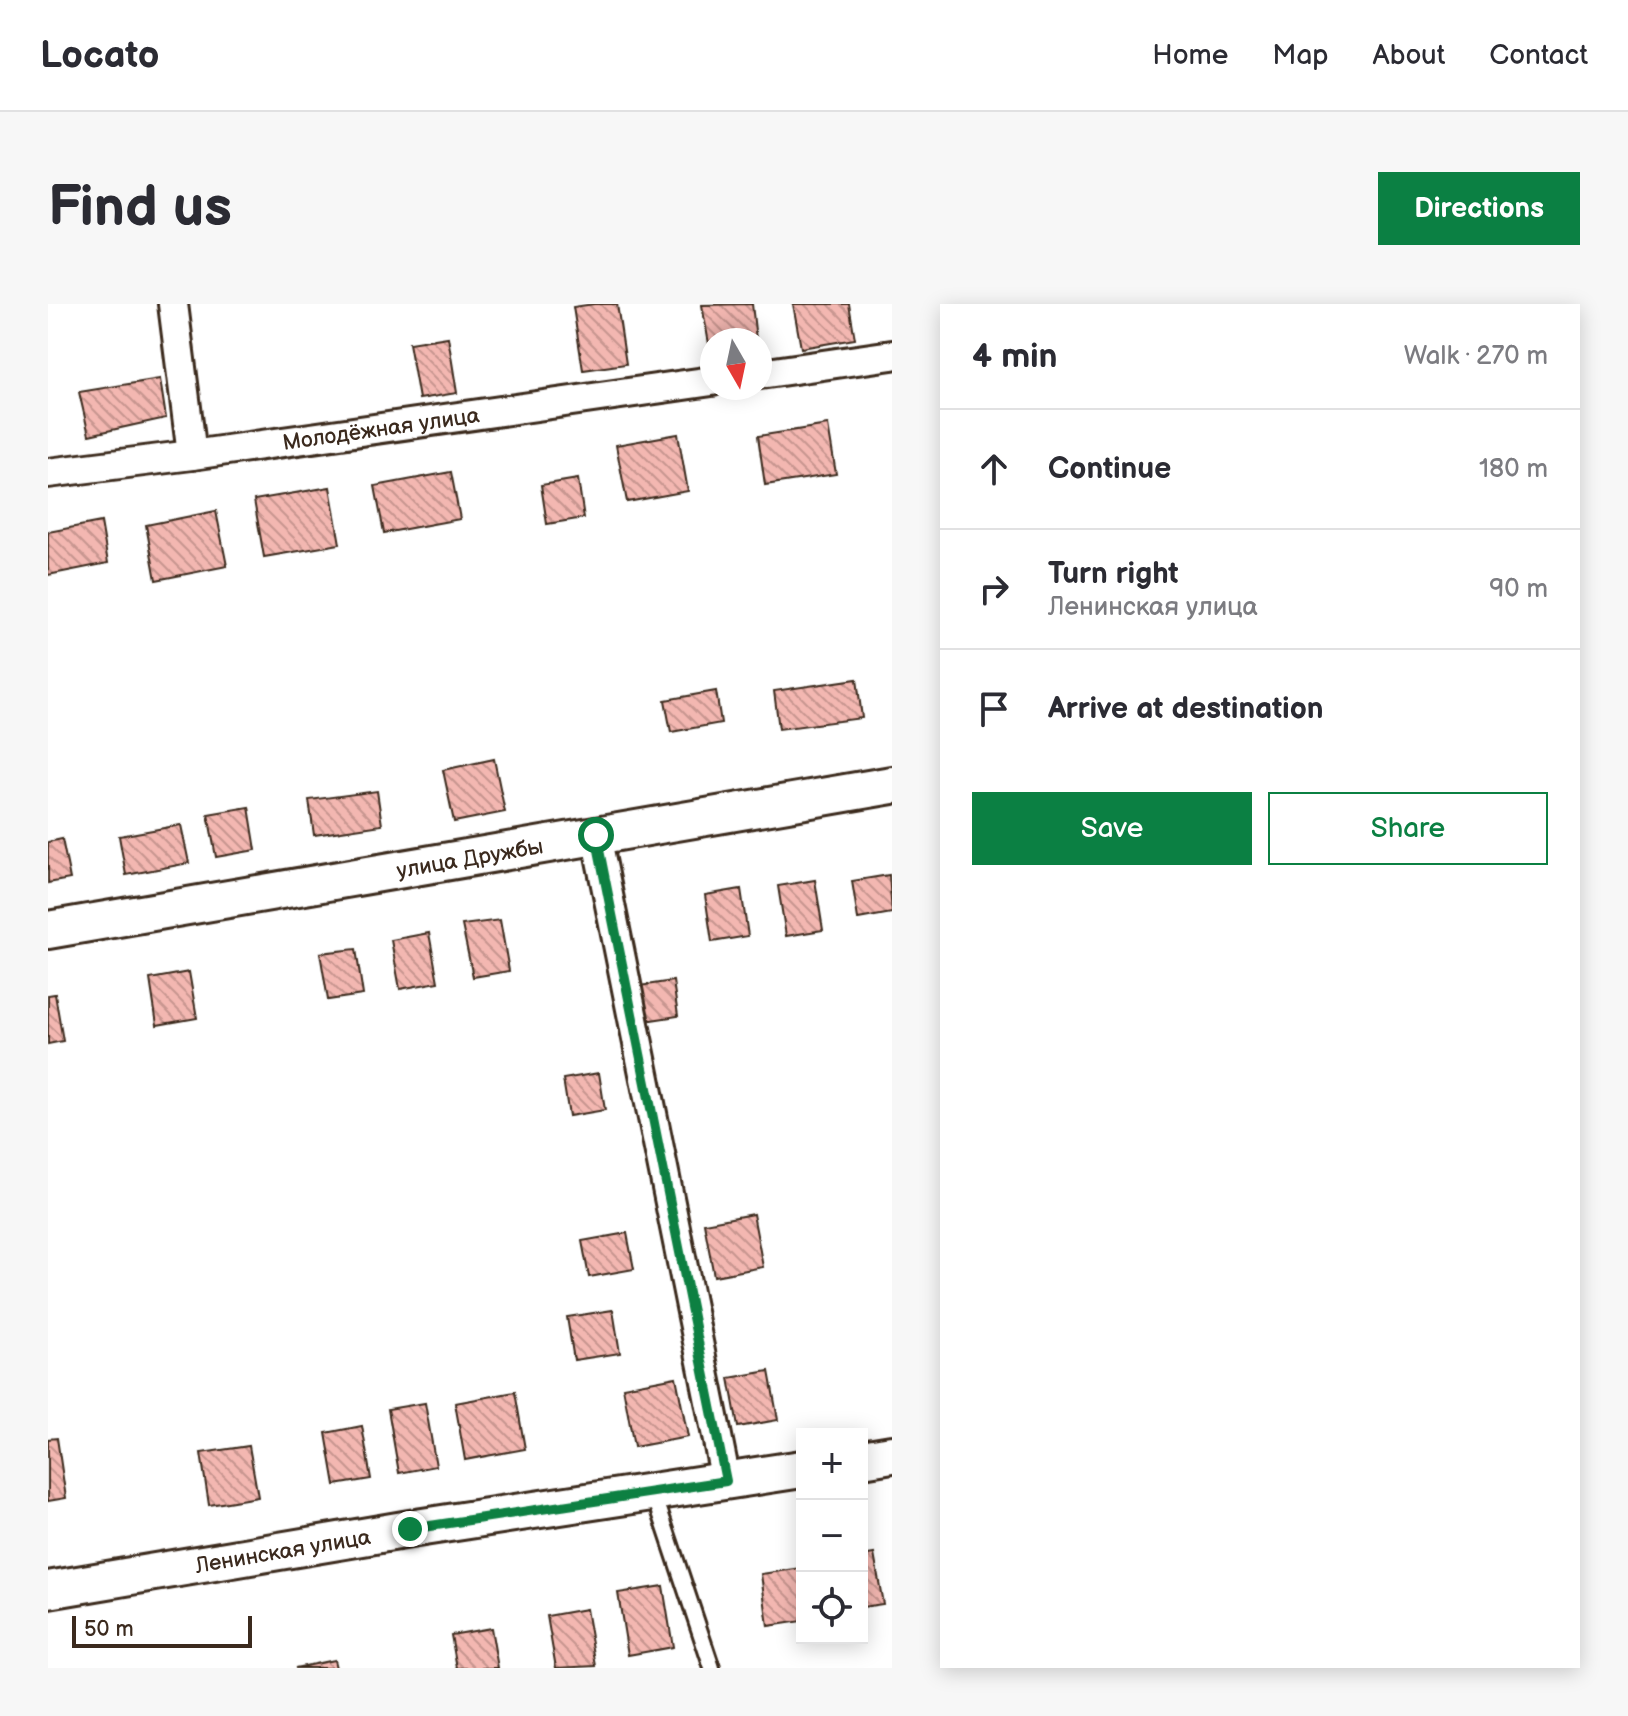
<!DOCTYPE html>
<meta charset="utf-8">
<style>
:root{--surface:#fff;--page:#f7f7f7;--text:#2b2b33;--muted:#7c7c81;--line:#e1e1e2;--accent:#0b8043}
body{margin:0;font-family:"Balsamiq Sans",sans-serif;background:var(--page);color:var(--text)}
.controls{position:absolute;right:24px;bottom:24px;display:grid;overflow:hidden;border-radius:0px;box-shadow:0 4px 20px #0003}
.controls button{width:72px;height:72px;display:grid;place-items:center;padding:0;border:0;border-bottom:2px solid var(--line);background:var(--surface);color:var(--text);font:40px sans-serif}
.compass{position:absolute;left:652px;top:24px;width:72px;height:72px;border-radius:50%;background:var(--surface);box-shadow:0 4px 20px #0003;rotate:171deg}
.scale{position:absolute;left:24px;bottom:20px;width:180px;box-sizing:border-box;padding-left:8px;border:4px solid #3b2a1e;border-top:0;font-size:22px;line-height:28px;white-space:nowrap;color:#3b2a1e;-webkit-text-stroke:6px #fff;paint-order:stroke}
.stop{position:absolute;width:24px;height:24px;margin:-18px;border:6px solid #0b8043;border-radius:50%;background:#fff}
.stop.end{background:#0b8043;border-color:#fff;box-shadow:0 2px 8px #0008}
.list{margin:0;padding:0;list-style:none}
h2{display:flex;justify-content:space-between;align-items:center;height:104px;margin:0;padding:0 32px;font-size:34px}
h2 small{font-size:26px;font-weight:400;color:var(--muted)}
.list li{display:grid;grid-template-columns:52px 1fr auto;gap:24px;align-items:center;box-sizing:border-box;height:120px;padding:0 32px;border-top:2px solid var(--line)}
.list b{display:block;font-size:30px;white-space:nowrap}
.list p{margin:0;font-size:26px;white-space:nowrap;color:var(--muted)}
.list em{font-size:26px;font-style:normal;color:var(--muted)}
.actions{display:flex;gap:16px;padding:24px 32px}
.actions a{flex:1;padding:18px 0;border:2px solid var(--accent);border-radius:0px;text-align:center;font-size:28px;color:var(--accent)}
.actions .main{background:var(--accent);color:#fff}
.icon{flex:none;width:44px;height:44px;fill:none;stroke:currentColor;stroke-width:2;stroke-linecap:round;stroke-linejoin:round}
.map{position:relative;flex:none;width:844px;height:1364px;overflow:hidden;border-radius:0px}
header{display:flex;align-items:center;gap:48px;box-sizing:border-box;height:112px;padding:0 40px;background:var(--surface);border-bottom:2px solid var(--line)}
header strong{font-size:38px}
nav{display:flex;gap:44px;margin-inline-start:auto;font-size:28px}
.intro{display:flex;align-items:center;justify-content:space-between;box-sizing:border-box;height:192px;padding:0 48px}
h1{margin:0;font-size:56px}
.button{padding:20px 36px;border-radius:0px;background:var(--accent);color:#fff;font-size:28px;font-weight:700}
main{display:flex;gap:48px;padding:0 48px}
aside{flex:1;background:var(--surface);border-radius:0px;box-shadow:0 4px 20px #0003}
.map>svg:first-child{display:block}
</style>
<header>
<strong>Locato</strong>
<nav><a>Home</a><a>Map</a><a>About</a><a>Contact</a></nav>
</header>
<div class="intro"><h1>Find us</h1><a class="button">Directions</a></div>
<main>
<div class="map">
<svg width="844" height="1364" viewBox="0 0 844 1364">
<defs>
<pattern id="building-back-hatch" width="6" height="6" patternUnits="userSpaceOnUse" patternTransform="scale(2)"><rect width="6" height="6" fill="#f3b7b1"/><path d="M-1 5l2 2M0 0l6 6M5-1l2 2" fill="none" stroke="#c6958f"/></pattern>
</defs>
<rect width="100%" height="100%" fill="#fff"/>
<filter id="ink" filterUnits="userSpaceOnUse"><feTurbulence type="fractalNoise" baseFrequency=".0125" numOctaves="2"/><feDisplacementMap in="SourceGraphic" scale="16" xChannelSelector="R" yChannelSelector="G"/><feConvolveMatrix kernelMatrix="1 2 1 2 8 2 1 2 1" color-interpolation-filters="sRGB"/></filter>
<g filter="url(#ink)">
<g fill="url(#building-back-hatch)" stroke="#3b2a1e" stroke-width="2">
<polygon points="546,0 569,0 578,60 535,66 525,3"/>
<polygon points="704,0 708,36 664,36 663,51 654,1"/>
<polygon points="745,0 801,0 807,35 753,44"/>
<polygon points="400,33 409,89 371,95 361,39"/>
<polygon points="112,75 118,114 41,131 31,88"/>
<polygon points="780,121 788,170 717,181 710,132"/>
<polygon points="630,130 640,187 579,198 568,141"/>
<polygon points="403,168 412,215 336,229 327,182"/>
<polygon points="530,175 536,214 499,220 493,181"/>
<polygon points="282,183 292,240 216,253 206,196"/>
<polygon points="168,207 179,262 108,276 98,221"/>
<polygon points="53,218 60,259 0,271 0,228"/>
<polygon points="809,375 814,414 731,425 726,387"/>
<polygon points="668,387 673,419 623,428 617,396"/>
<polygon points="446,455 457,508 406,518 395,466"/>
<polygon points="329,487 334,521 266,531 261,496"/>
<polygon points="201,503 208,546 168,553 160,510"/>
<polygon points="133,521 141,559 78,571 71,532"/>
<polygon points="14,535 22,575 0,579 0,538"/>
<polygon points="841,571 844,609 810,615 804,577"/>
<polygon points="767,576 775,626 738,632 730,582"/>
<polygon points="693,585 700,632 664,638 657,591"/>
<polygon points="452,616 461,667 425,673 414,621"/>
<polygon points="381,629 390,678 352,685 343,636"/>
<polygon points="308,645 315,691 280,696 272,649"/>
<polygon points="141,668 149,714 109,721 102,675"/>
<polygon points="625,677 630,712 596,717 591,682"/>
<polygon points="7,690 15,737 0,740 0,691"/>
<polygon points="551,769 557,806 521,812 515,775"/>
<polygon points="705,910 715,963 666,972 656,919"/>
<polygon points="579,929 586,965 541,973 534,937"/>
<polygon points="565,1006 572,1049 526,1056 519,1013"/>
<polygon points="721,1067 730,1116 690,1123 681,1074"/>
<polygon points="628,1073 640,1133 586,1143 575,1083"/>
<polygon points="467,1088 477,1145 417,1156 407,1099"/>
<polygon points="377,1099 388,1162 351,1169 340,1105"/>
<polygon points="314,1122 323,1175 287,1181 278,1129"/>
<polygon points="9,1134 18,1194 0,1197 0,1135"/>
<polygon points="201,1142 210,1193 161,1201 153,1149"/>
<polygon points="826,1250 835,1300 814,1303 814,1252"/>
<polygon points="754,1264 754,1317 720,1322 713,1270"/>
<polygon points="615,1282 625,1343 580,1351 570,1289"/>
<polygon points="538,1305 548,1362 508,1364 499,1312"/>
<polygon points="443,1324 450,1364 409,1364 403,1331"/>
<polygon points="286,1356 288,1364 247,1364"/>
</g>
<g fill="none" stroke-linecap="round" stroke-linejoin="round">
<defs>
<polyline id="service" points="606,1190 664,1364"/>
<g id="minor">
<polyline points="125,0 144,151"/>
<polyline points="712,70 844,51"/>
<path id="s1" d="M 0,169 L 144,151 L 664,77"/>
<polyline points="548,531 678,1177"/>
</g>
<g id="tertiary">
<path id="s2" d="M 0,626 L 844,481"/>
<polyline points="814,1155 844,1150"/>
<path id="s3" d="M 0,1286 L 362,1225 L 754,1165"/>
</g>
</defs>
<use href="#service" stroke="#3b2a1e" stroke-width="20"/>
<use href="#minor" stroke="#3b2a1e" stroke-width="34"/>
<use href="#tertiary" stroke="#3b2a1e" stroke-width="42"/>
<use href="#service" stroke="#fff" stroke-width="14"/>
<use href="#minor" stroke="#fff" stroke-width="28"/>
<use href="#tertiary" stroke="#fff" stroke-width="36"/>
</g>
</g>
<g fill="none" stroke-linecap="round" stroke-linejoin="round" filter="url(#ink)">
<polyline stroke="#0b8043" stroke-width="10" points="362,1225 678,1177 548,531"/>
</g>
<g text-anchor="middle" stroke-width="7" stroke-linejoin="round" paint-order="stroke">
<g font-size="22" fill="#3b2a1e" stroke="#fff">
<text dy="8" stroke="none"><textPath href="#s1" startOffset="336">Молодёжная улица</textPath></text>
<text dy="8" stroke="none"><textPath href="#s2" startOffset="428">улица Дружбы</textPath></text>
<text dy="8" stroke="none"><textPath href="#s3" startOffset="238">Ленинская улица</textPath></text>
</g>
</g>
</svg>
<div class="controls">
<button>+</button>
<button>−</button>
<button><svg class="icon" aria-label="locate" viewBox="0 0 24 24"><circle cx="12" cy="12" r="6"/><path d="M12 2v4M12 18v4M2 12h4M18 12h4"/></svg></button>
</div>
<svg class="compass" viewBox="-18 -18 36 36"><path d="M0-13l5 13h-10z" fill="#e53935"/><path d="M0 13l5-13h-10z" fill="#7c7c81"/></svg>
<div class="scale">50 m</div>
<div class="stop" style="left:548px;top:531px"></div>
<div class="stop end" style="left:362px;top:1225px"></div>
</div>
<aside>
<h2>4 min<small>Walk · 270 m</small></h2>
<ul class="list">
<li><svg class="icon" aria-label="ahead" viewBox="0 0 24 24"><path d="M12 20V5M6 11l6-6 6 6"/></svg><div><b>Continue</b></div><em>180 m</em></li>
<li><svg class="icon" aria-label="right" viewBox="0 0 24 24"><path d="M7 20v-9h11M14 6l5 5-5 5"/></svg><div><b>Turn right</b><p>Ленинская улица</p></div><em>90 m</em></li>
<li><svg class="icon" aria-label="arrive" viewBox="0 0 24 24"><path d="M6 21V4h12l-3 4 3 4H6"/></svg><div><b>Arrive at destination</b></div></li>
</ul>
<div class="actions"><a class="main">Save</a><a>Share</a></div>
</aside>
</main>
